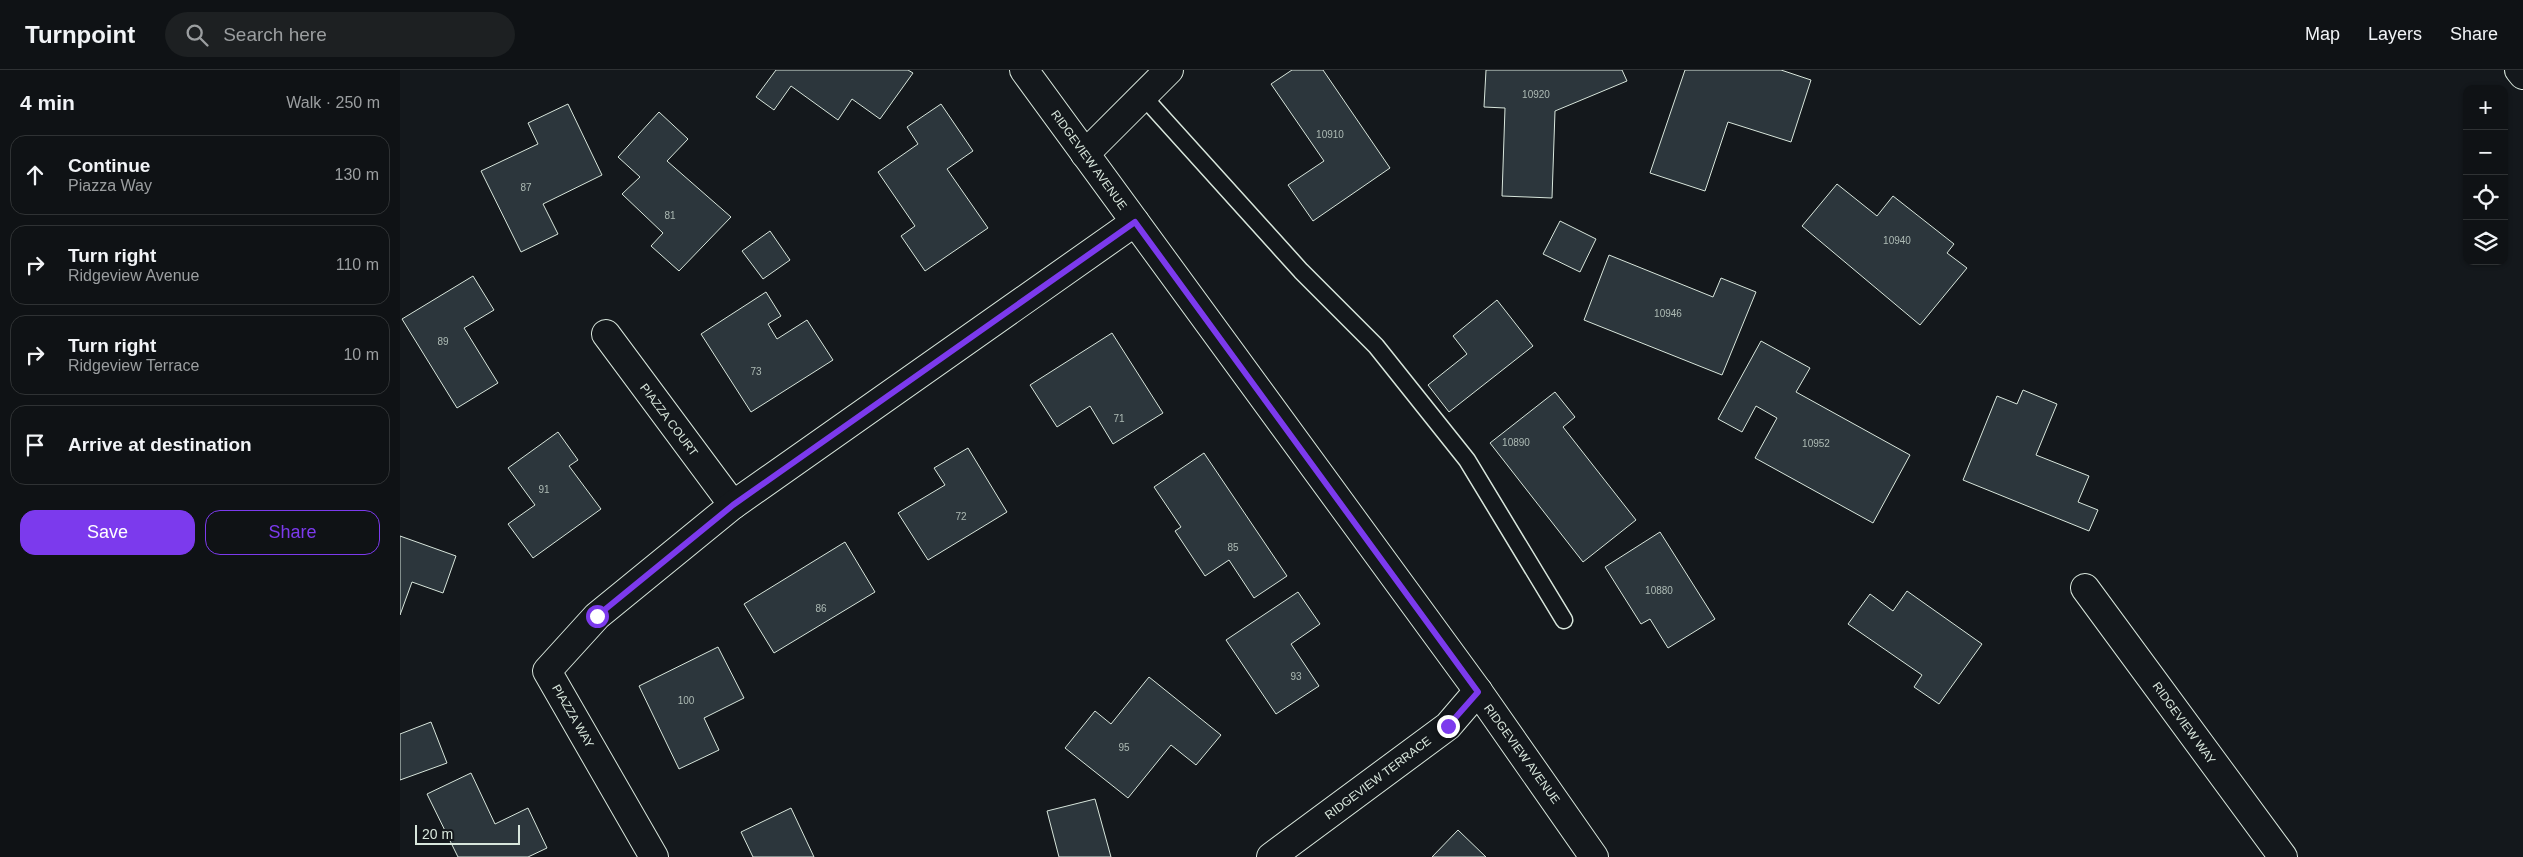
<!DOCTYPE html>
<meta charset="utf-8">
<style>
:root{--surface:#0f1215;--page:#1d2022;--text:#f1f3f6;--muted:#9b9ea0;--line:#2f3234;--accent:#7c3aed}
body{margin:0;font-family:Arial,sans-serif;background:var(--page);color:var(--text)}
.controls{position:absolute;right:15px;top:15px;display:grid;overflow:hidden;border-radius:10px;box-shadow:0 1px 4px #0004}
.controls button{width:45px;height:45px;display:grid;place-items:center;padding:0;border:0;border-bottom:1px solid var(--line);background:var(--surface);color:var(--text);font:25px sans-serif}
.scale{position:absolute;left:15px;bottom:12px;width:105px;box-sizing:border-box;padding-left:5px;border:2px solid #d8e6dc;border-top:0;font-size:14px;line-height:18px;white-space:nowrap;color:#d8e6dc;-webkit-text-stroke:4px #14181c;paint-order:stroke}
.stop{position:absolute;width:15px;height:15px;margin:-11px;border:4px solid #7c3aed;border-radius:50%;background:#fff}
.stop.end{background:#7c3aed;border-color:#fff;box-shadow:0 1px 5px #0008}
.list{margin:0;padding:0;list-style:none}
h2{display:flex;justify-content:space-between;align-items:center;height:65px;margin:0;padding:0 20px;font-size:21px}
h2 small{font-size:16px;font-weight:400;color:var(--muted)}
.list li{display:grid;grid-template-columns:32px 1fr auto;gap:15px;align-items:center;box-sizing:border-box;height:80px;margin:0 10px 10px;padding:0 10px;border:1px solid var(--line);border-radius:15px}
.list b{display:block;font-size:19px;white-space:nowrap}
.list p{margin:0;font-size:16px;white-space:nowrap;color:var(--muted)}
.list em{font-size:16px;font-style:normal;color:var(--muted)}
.actions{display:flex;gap:10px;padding:15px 20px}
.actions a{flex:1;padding:11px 0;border:1px solid var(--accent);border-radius:15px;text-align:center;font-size:18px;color:var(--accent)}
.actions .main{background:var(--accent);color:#fff}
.icon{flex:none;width:28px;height:28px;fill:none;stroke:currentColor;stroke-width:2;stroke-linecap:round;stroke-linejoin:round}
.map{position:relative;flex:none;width:2123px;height:787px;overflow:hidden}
header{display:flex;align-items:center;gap:30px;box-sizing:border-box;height:70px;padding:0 25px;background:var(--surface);border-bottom:1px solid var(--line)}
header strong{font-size:24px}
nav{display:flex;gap:28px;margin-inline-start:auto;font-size:18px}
.search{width:350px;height:45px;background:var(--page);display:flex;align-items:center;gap:12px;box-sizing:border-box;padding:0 18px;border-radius:28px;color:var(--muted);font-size:19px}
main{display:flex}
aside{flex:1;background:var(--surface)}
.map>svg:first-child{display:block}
</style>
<header>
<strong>Turnpoint</strong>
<div class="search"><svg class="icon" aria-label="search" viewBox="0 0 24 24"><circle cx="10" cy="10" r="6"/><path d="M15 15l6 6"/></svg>Search here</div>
<nav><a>Map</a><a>Layers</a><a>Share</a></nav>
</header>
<main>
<aside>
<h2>4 min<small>Walk · 250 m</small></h2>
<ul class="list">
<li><svg class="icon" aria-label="ahead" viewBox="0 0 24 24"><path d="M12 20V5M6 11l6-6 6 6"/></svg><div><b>Continue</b><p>Piazza Way</p></div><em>130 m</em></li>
<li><svg class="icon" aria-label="right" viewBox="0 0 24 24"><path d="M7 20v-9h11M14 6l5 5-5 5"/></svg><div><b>Turn right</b><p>Ridgeview Avenue</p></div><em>110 m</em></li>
<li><svg class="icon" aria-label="right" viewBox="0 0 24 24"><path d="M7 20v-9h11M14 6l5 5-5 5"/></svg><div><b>Turn right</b><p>Ridgeview Terrace</p></div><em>10 m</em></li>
<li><svg class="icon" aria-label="arrive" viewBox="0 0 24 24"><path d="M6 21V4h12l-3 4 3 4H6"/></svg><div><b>Arrive at destination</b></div></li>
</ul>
<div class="actions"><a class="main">Save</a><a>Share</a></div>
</aside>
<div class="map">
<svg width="2123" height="787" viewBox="0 0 2123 787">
<rect width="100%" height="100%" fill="#14181c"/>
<g fill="#2c363c" stroke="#d8e6dc">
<polygon points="376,0 508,0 513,3 480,49 452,29 438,50 391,16 374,40 356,27"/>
<polygon points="892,0 923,0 990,98 913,151 888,115 924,91 871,14"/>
<polygon points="1086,0 1222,0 1227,11 1155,41 1152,128 1102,126 1105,38 1084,37"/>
<polygon points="1285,0 1381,0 1411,10 1391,72 1328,52 1305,121 1250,103"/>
<polygon points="168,34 202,105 143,134 158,164 121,182 81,101 138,74 128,53"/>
<polygon points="541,34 573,81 547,99 588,158 525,201 501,166 515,156 478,102 518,74 507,57"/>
<polygon points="259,42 288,69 267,91 331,147 279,201 251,176 263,163 222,124 240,107 218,87"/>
<polygon points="1437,114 1477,146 1493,126 1554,174 1547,183 1567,198 1520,255 1402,156"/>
<polygon points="1160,151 1196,169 1180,202 1143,184"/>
<polygon points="370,161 390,190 363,209 342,181"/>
<polygon points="1209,185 1313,227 1321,208 1356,222 1322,305 1184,250"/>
<polygon points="73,206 94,240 64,258 98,313 57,338 2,249"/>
<polygon points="366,222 381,246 368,254 377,269 407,250 433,290 351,342 301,264"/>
<polygon points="1097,230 1133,276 1049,342 1028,315 1067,284 1053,266"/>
<polygon points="712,263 763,343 713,374 690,336 657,357 630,315"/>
<polygon points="1361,271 1410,298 1396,322 1510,385 1473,453 1355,388 1377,348 1356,336 1342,362 1318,349"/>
<polygon points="1623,320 1657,334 1636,385 1689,406 1678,432 1698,440 1689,461 1563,410 1597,326 1617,334"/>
<polygon points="1155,322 1175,347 1163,357 1236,450 1183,492 1090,373"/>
<polygon points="158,362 178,390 169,396 201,439 133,488 108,454 135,435 108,398"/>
<polygon points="568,378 607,442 528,490 498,443 545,415 534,398"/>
<polygon points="804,383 887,506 854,528 829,490 805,506 775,461 781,457 754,417"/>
<polygon points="1260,462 1315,549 1268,578 1250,549 1241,554 1205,497"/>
<polygon points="0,466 56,486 43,523 12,512 0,545"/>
<polygon points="445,472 475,522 374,583 344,534"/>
<polygon points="1507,521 1582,574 1539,634 1514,617 1522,605 1448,554 1470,524 1493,541"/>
<polygon points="898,522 920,554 891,574 919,616 876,644 826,570"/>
<polygon points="318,577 344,628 304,648 319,680 279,699 239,616"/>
<polygon points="749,607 821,665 796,695 771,675 728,728 665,678 695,641 711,654"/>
<polygon points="31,652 47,693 0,710 0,664"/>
<polygon points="71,703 95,754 128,738 147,778 128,787 58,787 27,724"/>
<polygon points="695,729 711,787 659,787 647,741"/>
<polygon points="391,738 414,787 353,787 341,762"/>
<polygon points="1058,760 1086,787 1032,787"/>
</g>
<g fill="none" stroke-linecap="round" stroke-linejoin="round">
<defs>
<polyline id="lane" points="742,25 901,201 976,276 1067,390 1164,550"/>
<g id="street">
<polyline points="624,0 1078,621 1194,787"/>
<polyline points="685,84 769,0"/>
<polyline points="206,264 333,435"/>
<polyline points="1685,518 1883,787"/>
<polyline points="254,787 147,601 197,546 333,435 735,152"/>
<polyline points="871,787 1048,656 1078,621"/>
</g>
<polyline id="secondary" points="2119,0 2123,5"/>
</defs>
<use href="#lane" stroke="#d8e6dc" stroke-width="19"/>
<use href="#street" stroke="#d8e6dc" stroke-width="30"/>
<use href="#secondary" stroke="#d8e6dc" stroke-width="30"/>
<use href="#lane" stroke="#14181c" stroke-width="16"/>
<use href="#street" stroke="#14181c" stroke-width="28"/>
<use href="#secondary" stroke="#14181c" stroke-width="28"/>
</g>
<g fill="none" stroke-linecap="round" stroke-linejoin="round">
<polyline stroke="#7c3aed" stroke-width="6" points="197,546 333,435 735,152 1078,622 1048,656"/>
</g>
<g text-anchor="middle" stroke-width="4" stroke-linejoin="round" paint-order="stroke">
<g font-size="10" fill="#adbab4">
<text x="1136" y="28">10920</text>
<text x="930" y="68">10910</text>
<text x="126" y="121">87</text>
<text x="270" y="149">81</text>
<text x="1497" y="174">10940</text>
<text x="1268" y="247">10946</text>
<text x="43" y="275">89</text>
<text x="356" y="305">73</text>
<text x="719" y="352">71</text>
<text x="1116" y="376">10890</text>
<text x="1416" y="377">10952</text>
<text x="144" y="423">91</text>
<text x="561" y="450">72</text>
<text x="833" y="481">85</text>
<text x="1259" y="524">10880</text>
<text x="421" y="542">86</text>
<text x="896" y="610">93</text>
<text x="286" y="634">100</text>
<text x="724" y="681">95</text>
</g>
<g font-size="12" fill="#d8e6dc" stroke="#14181c">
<text transform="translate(689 90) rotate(54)" y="4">RIDGEVIEW AVENUE</text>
<text transform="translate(269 350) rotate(53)" y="4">PIAZZA COURT</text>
<text transform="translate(173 646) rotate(60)" y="4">PIAZZA WAY</text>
<text transform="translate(1784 653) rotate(54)" y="4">RIDGEVIEW WAY</text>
<text transform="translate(1122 684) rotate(54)" y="4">RIDGEVIEW AVENUE</text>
<text transform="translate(978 708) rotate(-37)" y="4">RIDGEVIEW TERRACE</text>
</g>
</g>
</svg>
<div class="controls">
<button>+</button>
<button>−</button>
<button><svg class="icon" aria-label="locate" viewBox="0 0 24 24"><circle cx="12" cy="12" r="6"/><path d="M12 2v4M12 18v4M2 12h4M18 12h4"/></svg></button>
<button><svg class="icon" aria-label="layers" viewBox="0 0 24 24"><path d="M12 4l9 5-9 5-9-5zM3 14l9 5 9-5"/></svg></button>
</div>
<div class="scale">20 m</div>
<div class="stop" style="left:197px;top:546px"></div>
<div class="stop end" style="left:1048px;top:656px"></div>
</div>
</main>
